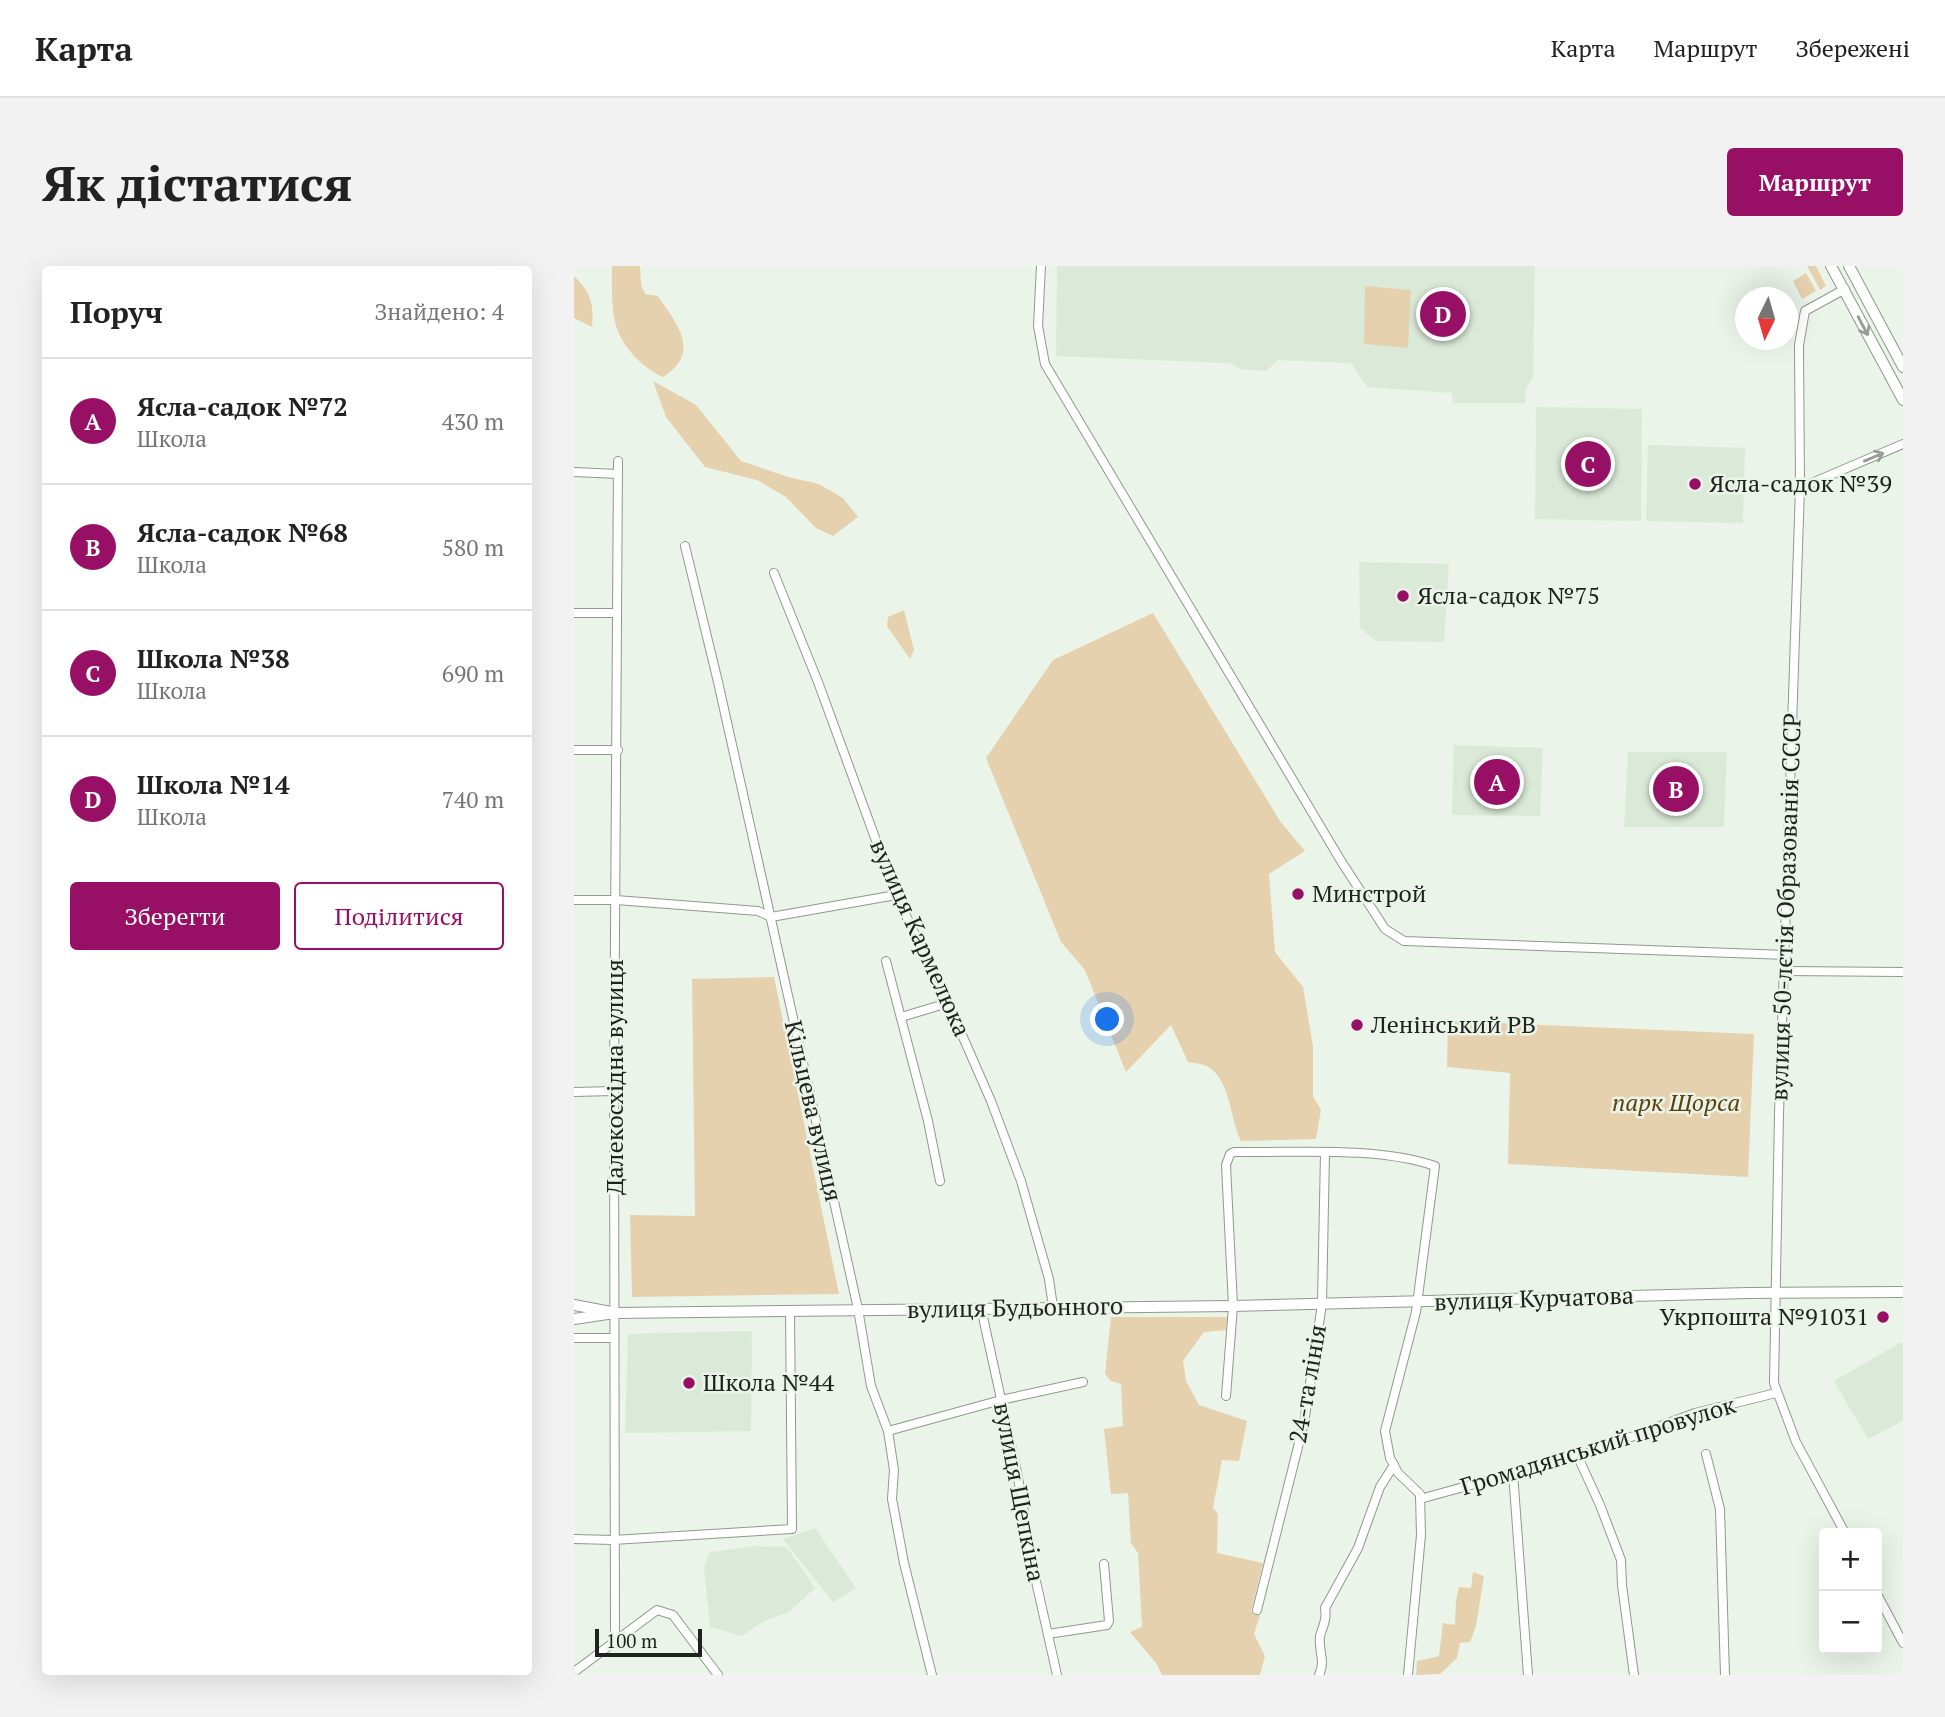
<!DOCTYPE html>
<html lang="uk">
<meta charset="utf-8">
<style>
:root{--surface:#fff;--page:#f2f2f2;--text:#222;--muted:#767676;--line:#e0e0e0;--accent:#981065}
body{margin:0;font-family:"PT Serif",serif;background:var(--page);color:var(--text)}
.controls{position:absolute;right:21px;bottom:21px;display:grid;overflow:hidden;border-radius:7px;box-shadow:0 7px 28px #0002}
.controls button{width:63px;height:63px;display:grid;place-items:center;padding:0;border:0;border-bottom:2px solid var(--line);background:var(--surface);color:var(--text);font:35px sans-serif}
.compass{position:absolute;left:1161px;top:21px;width:63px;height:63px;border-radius:50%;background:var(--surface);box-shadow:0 7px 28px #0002;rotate:185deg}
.scale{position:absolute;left:21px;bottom:18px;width:107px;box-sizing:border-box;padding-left:7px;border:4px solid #1f221e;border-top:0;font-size:19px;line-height:24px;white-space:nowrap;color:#1f221e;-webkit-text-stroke:5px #eaf4e8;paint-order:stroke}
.you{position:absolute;left:534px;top:754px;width:24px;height:24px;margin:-18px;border:5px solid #fff;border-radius:50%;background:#1a73e8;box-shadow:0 0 0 10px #1a73e833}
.badge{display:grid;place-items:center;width:46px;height:46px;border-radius:50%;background:var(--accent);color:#fff;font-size:23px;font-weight:700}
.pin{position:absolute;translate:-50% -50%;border:4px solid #fff;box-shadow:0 2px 7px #0006}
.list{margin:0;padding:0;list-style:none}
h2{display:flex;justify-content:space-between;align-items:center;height:91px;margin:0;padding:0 28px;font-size:30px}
h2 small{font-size:23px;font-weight:400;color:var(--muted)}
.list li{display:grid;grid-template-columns:46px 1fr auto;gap:21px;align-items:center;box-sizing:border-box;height:126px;padding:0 28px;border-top:2px solid var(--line)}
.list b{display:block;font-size:26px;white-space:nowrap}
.list p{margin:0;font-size:23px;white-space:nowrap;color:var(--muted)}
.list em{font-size:23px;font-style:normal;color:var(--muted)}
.actions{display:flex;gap:14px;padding:21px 28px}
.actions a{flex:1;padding:16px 0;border:2px solid var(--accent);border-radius:7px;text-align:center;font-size:24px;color:var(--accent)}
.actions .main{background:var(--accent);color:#fff}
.map{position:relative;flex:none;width:1329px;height:1409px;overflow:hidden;border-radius:7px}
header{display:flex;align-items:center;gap:42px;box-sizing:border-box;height:98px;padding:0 35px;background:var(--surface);border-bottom:2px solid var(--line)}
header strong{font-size:33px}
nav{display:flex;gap:38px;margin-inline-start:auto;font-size:24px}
.intro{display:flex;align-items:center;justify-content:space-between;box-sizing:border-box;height:168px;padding:0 42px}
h1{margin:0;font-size:49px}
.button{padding:18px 32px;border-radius:7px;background:var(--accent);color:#fff;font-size:24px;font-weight:700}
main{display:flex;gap:42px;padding:0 42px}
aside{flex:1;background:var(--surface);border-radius:7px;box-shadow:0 7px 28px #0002}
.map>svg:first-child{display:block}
</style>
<header>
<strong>Карта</strong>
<nav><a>Карта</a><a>Маршрут</a><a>Збережені</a></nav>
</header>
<div class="intro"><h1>Як дістатися</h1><a class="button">Маршрут</a></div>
<main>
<aside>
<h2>Поруч<small>Знайдено: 4</small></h2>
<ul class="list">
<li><span class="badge">A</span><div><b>Ясла-садок №72</b><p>Школа</p></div><em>430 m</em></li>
<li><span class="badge">B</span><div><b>Ясла-садок №68</b><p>Школа</p></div><em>580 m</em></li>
<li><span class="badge">C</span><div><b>Школа №38</b><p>Школа</p></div><em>690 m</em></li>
<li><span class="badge">D</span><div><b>Школа №14</b><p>Школа</p></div><em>740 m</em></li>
</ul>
<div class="actions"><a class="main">Зберегти</a><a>Поділитися</a></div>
</aside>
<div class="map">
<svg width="1329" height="1409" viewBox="0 0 1329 1409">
<rect width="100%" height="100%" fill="#eaf4e8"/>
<g fill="#dbead8">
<polygon points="483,0 961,0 959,111 952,122 951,137 879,137 878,127 793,121 777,97 704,94 692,105 665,103 656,97 482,90"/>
<polygon points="962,141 1068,143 1067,255 961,253"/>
<polygon points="1074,179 1171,182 1169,257 1072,255"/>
<polygon points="785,296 875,298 870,376 802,375 786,362"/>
<polygon points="880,479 969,482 966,550 878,549"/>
<polygon points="1054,486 1153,486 1150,561 1050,561"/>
<polygon points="178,1065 177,1165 51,1167 54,1068"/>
<polygon points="1326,1077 1329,1077 1329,1155 1294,1173 1260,1115"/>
<polygon points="241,1262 282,1322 259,1336 209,1273"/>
<polygon points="183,1280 213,1281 241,1322 215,1346 190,1355 168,1370 136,1361 130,1301 136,1286"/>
</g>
<g fill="#e6d1af">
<path d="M 38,0 L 66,0 L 67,18 L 71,28 L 84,30 C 103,58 128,87 89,111 C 69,102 49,82 42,60 C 37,43 38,18 38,0 Z"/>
<polygon points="1233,0 1242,0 1252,20 1246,24"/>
<polygon points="1232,7 1242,25 1228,33 1219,15"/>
<path d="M 0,10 C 17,26 20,39 18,61 L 0,52 Z"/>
<polygon points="791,20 837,24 834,82 790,78"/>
<polygon points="79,115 122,139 167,195 214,211 245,218 269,232 284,251 259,270 242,262 212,231 183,214 131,201 92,151"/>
<polygon points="330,344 340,384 336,393 313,360 314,351"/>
<path d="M 579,347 L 706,555 L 731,585 L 695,608 L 701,686 L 729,721 L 739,780 L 739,830 L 747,844 L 742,873 L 667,875 C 656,853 657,817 636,802 C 631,798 620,797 614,796 L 597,759 L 552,806 L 511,704 L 487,676 L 412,492 L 479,394 Z"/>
<polygon points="200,711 265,1028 58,1031 56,949 121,950 118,713"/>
<polygon points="874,755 1180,768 1174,911 934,898 936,807 873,801"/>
<polygon points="537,1051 653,1051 652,1064 630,1066 609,1095 612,1115 625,1139 673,1155 665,1195 648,1194 639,1242 644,1248 643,1287 689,1297 677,1345 686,1349 680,1368 691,1390 686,1409 588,1409 582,1397 556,1366 568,1361 564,1287 557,1277 554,1227 537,1228 530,1163 549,1160 547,1118 537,1115 531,1108"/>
<polygon points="899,1306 910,1310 902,1360 896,1376 886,1377 883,1392 866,1408 842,1409 843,1395 865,1390 869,1357 881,1359 882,1334 885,1321 897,1322"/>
</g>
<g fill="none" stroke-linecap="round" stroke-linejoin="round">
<defs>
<g id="minor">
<polyline points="467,0 464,60 471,98 767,595 811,663 830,675 1212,689"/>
<polyline points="0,206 44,208"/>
<polyline points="1226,222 1329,178"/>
<polyline points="111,280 144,416 284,1043 297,1120 314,1165 320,1204 318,1233 330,1297 358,1409"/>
<polyline points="200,307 244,416 322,629 374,737 417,835 447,915 475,1013 479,1041"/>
<polyline points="0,347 43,347"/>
<polyline points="0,484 44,484"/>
<polyline points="0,634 42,634 184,645 197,651 322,629"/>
<polyline points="312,695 354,855 366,915"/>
<polyline points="1211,705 1329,706"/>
<polyline points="327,751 374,737"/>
<polyline points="0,826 40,825"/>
<polyline points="407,1042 443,1206 461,1311 483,1409"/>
<polyline points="0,1072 40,1072"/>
<path d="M 652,1130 L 659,1040 L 652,899 L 656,888 L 660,886 C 721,887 803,880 861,900 L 842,1046 L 811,1165 L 816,1192 L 824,1207 L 846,1228 L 847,1269 L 834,1409"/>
<polyline points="314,1165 427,1134 509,1116"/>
<polyline points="1132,1188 1146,1243 1151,1409"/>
<polyline points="1004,1191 1026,1239 1047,1294 1048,1319 1060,1409"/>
<polyline points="939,1207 954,1409"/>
<polyline points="846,1233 973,1198 1004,1191 1121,1147 1202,1127"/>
<polyline points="1271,1267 1222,1176 1200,1117 1205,848 1226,222 1225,79 1231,45 1271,23"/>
<polyline points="0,1273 39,1274 218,1263 216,1044"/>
<polyline points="1303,1328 1329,1377"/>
<polyline points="683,1344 730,1157 748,1038 751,887"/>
<polyline points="474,1368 533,1359 535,1355 530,1298"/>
<polyline points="41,1375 40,825 44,195"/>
<polyline points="0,1406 83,1344 99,1349 144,1409"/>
<path d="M 745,1409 C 752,1395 744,1384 746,1370 C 749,1360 753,1353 751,1342 L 784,1282 L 806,1221 L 820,1199"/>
</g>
<g id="major">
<polyline points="1257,0 1329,134"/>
<polyline points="1275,0 1329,101"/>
<polyline points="0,1039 37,1046"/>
<polyline points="0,1053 40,1047 659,1040 1174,1027 1329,1026"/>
</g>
</defs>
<use href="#minor" stroke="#90998e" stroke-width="10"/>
<use href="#major" stroke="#90998e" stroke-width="12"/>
<use href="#minor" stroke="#fff" stroke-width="8"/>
<use href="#major" stroke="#fff" stroke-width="10"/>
</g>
<defs><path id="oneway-shaft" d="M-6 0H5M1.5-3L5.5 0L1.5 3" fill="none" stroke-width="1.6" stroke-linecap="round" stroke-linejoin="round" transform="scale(1.75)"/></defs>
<g stroke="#9a9c9a">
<use href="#oneway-shaft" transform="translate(1289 60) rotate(62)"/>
<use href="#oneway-shaft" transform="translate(1300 191) rotate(-23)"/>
</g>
<g fill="#981065" stroke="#eaf4e8" stroke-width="2.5">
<circle cx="1121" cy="218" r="7"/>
<circle cx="829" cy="330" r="7"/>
<circle cx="724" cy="628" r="7"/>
<circle cx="783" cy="759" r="7"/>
<circle cx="1309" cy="1051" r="7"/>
<circle cx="115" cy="1117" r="7"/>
</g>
<g text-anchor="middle" stroke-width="5" stroke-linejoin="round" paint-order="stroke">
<g font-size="24" fill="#1f221e" stroke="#eaf4e8" text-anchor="start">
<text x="1135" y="226">Ясла-садок №39</text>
<text x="843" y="338">Ясла-садок №75</text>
<text x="738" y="636">Минстрой</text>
<text x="797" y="767">Ленінський РВ</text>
<text x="1295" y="1059" text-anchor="end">Укрпошта №91031</text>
<text x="129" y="1125">Школа №44</text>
</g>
<g font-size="24" fill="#1f221e" stroke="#eaf4e8">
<text transform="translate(1212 641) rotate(-88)" y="8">вулиця 50-лєтія Образованія СССР</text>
<text transform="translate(346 672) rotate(66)" y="8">вулиця Кармелюка</text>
<text transform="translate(41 811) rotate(-90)" y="8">Далекосхідна вулиця</text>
<text transform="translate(239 845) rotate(77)" y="8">Кільцева вулиця</text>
<text transform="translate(960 1033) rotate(-2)" y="8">вулиця Курчатова</text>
<text transform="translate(441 1042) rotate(-1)" y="8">вулиця Будьонного</text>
<text transform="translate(734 1118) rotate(-80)" y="8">24-та лінія</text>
<text transform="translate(1024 1180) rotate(-17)" y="8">Громадянський провулок</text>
<text transform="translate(445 1226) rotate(79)" y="8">вулиця Щепкіна</text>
</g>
<g font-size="24" font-style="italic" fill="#5d420b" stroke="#eaf4e8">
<text x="1102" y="845">парк Щорса</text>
</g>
</g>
</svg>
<div class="controls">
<button>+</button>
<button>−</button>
</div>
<svg class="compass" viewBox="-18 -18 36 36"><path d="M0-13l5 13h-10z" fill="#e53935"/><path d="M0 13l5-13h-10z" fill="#767676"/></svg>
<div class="scale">100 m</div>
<div class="you"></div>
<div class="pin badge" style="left:923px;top:516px">A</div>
<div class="pin badge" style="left:1102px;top:523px">B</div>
<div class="pin badge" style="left:1014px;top:198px">C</div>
<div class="pin badge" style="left:869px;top:48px">D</div>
</div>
</main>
